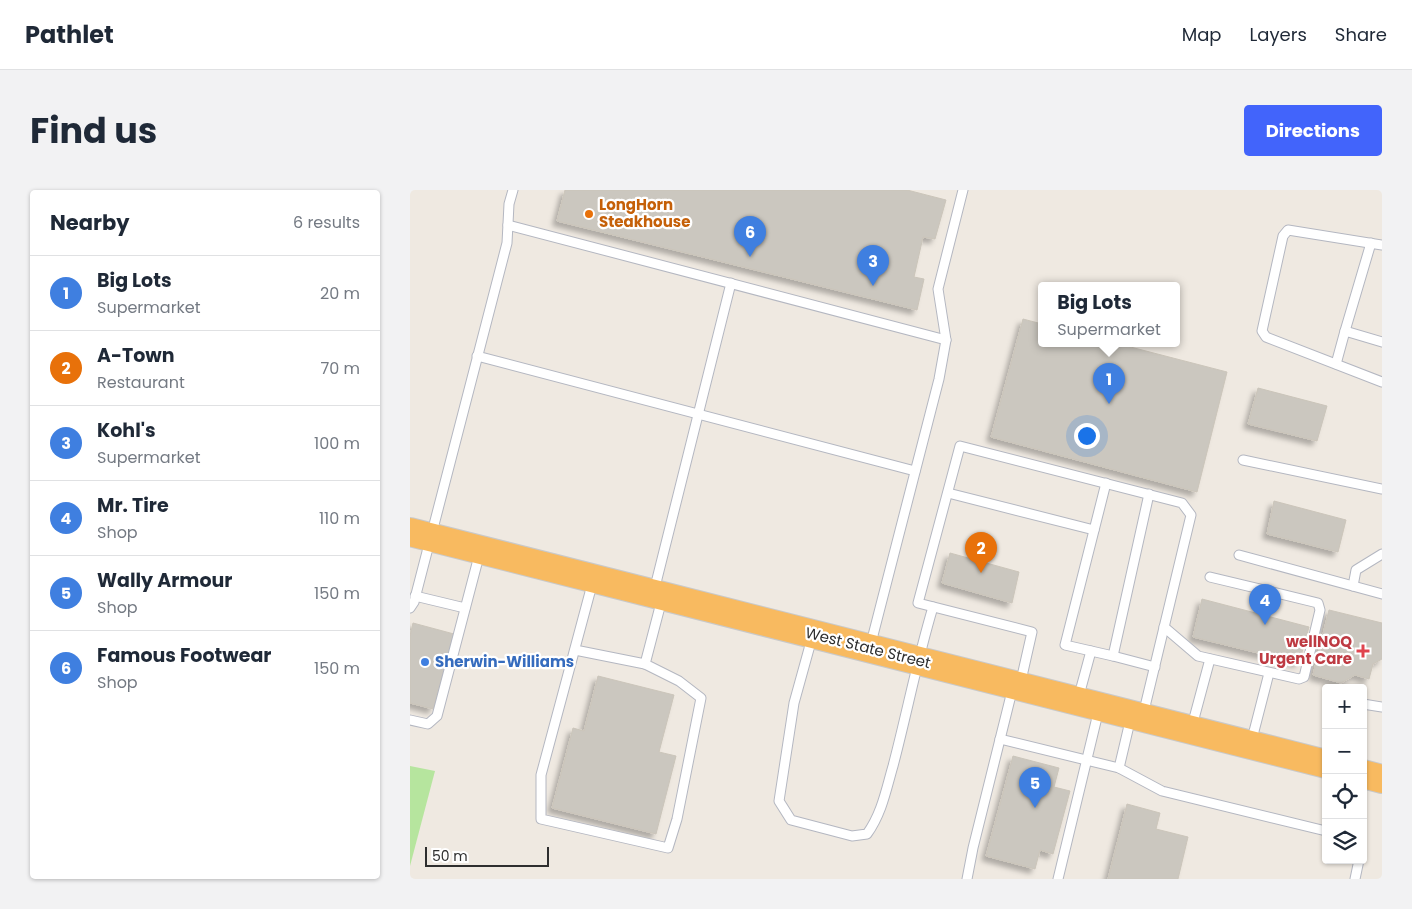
<!DOCTYPE html>
<meta charset="utf-8">
<style>
:root{--surface:#fff;--page:#f2f2f3;--text:#1f2937;--muted:#747a83;--line:#e0e1e3;--accent:#4264fb}
body{margin:0;font-family:Poppins,sans-serif;background:var(--page);color:var(--text)}
.controls{position:absolute;right:15px;bottom:15px;display:grid;overflow:hidden;border-radius:5px;box-shadow:0 1px 4px #0004}
.controls button{width:45px;height:45px;display:grid;place-items:center;padding:0;border:0;border-bottom:1px solid var(--line);background:var(--surface);color:var(--text);font:25px sans-serif}
.scale{position:absolute;left:15px;bottom:12px;width:124px;box-sizing:border-box;padding-left:5px;border:2px solid #2e2e2e;border-top:0;font-size:14px;line-height:18px;white-space:nowrap;color:#2e2e2e;-webkit-text-stroke:4px #fff;paint-order:stroke}
.you{position:absolute;left:676px;top:245px;width:18px;height:18px;margin:-12px;border:4px solid #fff;border-radius:50%;background:#1a73e8;box-shadow:0 0 0 8px #1a73e833}
.badge{display:grid;place-items:center;width:32px;height:32px;border-radius:50%;background:var(--accent);color:#fff;font-size:16px;font-weight:700}
.pin{position:absolute;translate:-50% -41px;filter:drop-shadow(0 1px 2px #0008)}
.pin::after{content:'';position:absolute;top:26px;width:18px;height:15px;background:inherit;clip-path:polygon(0 0,100% 0,50% 100%)}
.popup{position:absolute;left:628px;top:92px;width:142px;height:65px;box-sizing:border-box;display:grid;place-content:center;border-radius:5px;background:var(--surface);filter:drop-shadow(0 1px 4px #0005);font-size:16px;white-space:nowrap;color:var(--muted)}
.popup b{font-size:19px;color:var(--text)}
.popup::after{content:'';position:absolute;left:50%;top:100%;margin-left:-10px;border:10px solid transparent;border-top-color:var(--surface)}
.list{margin:0;padding:0;list-style:none}
h2{display:flex;justify-content:space-between;align-items:center;height:65px;margin:0;padding:0 20px;font-size:21px}
h2 small{font-size:16px;font-weight:400;color:var(--muted)}
.list li{display:grid;grid-template-columns:32px 1fr auto;gap:15px;align-items:center;box-sizing:border-box;height:75px;padding:0 20px;border-top:1px solid var(--line)}
.list b{display:block;font-size:19px;white-space:nowrap}
.list p{margin:0;font-size:16px;white-space:nowrap;color:var(--muted)}
.list em{font-size:16px;font-style:normal;color:var(--muted)}
.icon{flex:none;width:28px;height:28px;fill:none;stroke:currentColor;stroke-width:2;stroke-linecap:round;stroke-linejoin:round}
.map{position:relative;flex:none;width:972px;height:689px;overflow:hidden;border-radius:5px}
header{display:flex;align-items:center;gap:30px;box-sizing:border-box;height:70px;padding:0 25px;background:var(--surface);border-bottom:1px solid var(--line)}
header strong{font-size:24px}
nav{display:flex;gap:28px;margin-inline-start:auto;font-size:18px}
.intro{display:flex;align-items:center;justify-content:space-between;box-sizing:border-box;height:120px;padding:0 30px}
h1{margin:0;font-size:35px}
.button{padding:12px 22px;border-radius:5px;background:var(--accent);color:#fff;font-size:18px;font-weight:700}
main{display:flex;gap:30px;padding:0 30px}
aside{flex:1;background:var(--surface);border-radius:5px;box-shadow:0 1px 4px #0004}
.map>svg:first-child{display:block}
</style>
<header>
<strong>Pathlet</strong>
<nav><a>Map</a><a>Layers</a><a>Share</a></nav>
</header>
<div class="intro"><h1>Find us</h1><a class="button">Directions</a></div>
<main>
<aside>
<h2>Nearby<small>6 results</small></h2>
<ul class="list">
<li><span class="badge" style="background:#3f7fe0">1</span><div><b>Big Lots</b><p>Supermarket</p></div><em>20 m</em></li>
<li><span class="badge" style="background:#e8710a">2</span><div><b>A-Town</b><p>Restaurant</p></div><em>70 m</em></li>
<li><span class="badge" style="background:#3f7fe0">3</span><div><b>Kohl's</b><p>Supermarket</p></div><em>100 m</em></li>
<li><span class="badge" style="background:#3f7fe0">4</span><div><b>Mr. Tire</b><p>Shop</p></div><em>110 m</em></li>
<li><span class="badge" style="background:#3f7fe0">5</span><div><b>Wally Armour</b><p>Shop</p></div><em>150 m</em></li>
<li><span class="badge" style="background:#3f7fe0">6</span><div><b>Famous Footwear</b><p>Shop</p></div><em>150 m</em></li>
</ul>
</aside>
<div class="map">
<svg width="972" height="689" viewBox="0 0 972 689">
<defs>
<filter id="shadow"><feDropShadow dx="-4.5" dy="4.5" stdDeviation="2.5" flood-color="#0004"/></filter>
</defs>
<rect width="100%" height="100%" fill="#efe9e1"/>
<polygon fill="#b6e59e" points="0,576 25,581 0,676"/>
<g fill="#cbc7bf" stroke="#cbc5ba" filter="url(#shadow)">
<polygon points="155,0 497,0 536,10 525,49 513,47 504,87 514,89 507,120 147,31"/>
<polygon points="613,129 632,134 632,153 705,153 817,182 787,302 581,247"/>
<polygon points="848,198 917,216 907,251 838,234"/>
<polygon points="864,311 936,330 928,362 857,344"/>
<polygon points="540,363 609,382 602,413 532,393"/>
<polygon points="792,409 899,437 889,473 783,447"/>
<polygon points="919,420 972,433 972,469 963,474 959,489 945,485 931,493 903,485"/>
<polygon points="3,433 44,444 23,519 0,513 0,446"/>
<polygon points="188,486 264,505 249,562 266,566 246,644 142,618 163,538 174,541"/>
<polygon points="603,566 649,578 644,597 660,601 643,664 630,660 625,679 576,666"/>
<polygon points="717,614 750,623 746,639 778,647 768,689 698,689"/>
</g>
<g fill="none" stroke-linecap="round" stroke-linejoin="round">
<defs>
<g id="service">
<polyline points="98,35 536,150"/>
<polyline points="972,55 878,40 873,46 852,141 856,147 972,192"/>
<polyline points="935,141 961,53"/>
<polyline points="67,166 505,281"/>
<polyline points="926,174 935,141 972,152"/>
<polyline points="833,270 972,299"/>
<polyline points="696,293 655,455 703,466 739,304"/>
<polyline points="538,303 684,340"/>
<polyline points="829,365 972,404"/>
<polyline points="183,391 131,585 131,629 258,658 267,629 291,508 269,491 235,474 252,409"/>
<polyline points="943,396 946,380 972,364"/>
<polyline points="244,401 321,93"/>
<polyline points="5,406 55,418"/>
<polyline points="0,418 4,412 97,53 99,14 103,0"/>
<polyline points="754,437 788,466 889,489 894,487 910,420 908,413 800,387"/>
<path d="M 402,448 L 384,513 L 369,611 L 381,630 L 442,646 L 457,644 C 472,623 476,600 483,576 C 497,523 507,470 523,417"/>
<polyline points="460,457 529,189 536,150 528,99 553,0"/>
<polyline points="165,460 235,474"/>
<polyline points="703,466 745,477"/>
<polyline points="610,495 622,442 508,413 550,256 772,313 781,325 733,525"/>
<polyline points="668,509 681,461"/>
<polyline points="953,514 972,517"/>
<polyline points="0,530 18,534 27,526 70,362"/>
<polyline points="782,536 800,469"/>
<polyline points="590,549 709,578 752,601 916,641"/>
<polyline points="841,553 859,483"/>
<polyline points="709,578 721,527"/>
<polyline points="557,689 563,658 603,497"/>
<polyline points="648,689 689,519"/>
<polyline points="945,689 949,670"/>
</g>
<g id="trunk">
<polyline points="0,342 916,574"/>
<polyline points="953,584 972,589"/>
</g>
</defs>
<use href="#service" stroke="#b4b7c1" stroke-width="11"/>
<use href="#trunk" stroke="#c9c9c9" stroke-width="30"/>
<use href="#service" stroke="#fff" stroke-width="9"/>
<use href="#trunk" stroke="#f8ba60" stroke-width="28"/>
</g>
<circle fill="#e8710a" stroke="#fff" stroke-width="2" cx="179" cy="24" r="5"/>
<path fill="#e0444e" stroke="#fff" stroke-width="2" d="M950.5 453.5h5v5h5v5h-5v5h-5v-5h-5v-5h5z"/>
<circle fill="#3f7fe0" stroke="#fff" stroke-width="2" cx="15" cy="472" r="5"/>
<g text-anchor="middle" stroke-width="4.5" stroke-linejoin="round" paint-order="stroke">
<g font-size="15" font-weight="bold" fill="#c56008" stroke="#fff" text-anchor="start">
<text x="189" y="20">LongHorn<tspan x="189" dy="17">Steakhouse</tspan></text>
</g>
<g font-size="15" font-weight="bold" fill="#be3a42" stroke="#fff" text-anchor="end">
<text x="942" y="457">wellNOQ<tspan x="942" dy="17">Urgent Care</tspan></text>
</g>
<g font-size="15" fill="#2e2e2e" stroke="#fff">
<text transform="translate(458 458) rotate(14)" y="5">West State Street</text>
</g>
<g font-size="15" font-weight="bold" fill="#366cbe" stroke="#fff" text-anchor="start">
<text x="25" y="477">Sherwin-Williams</text>
</g>
</g>
</svg>
<div class="controls">
<button>+</button>
<button>−</button>
<button><svg class="icon" aria-label="locate" viewBox="0 0 24 24"><circle cx="12" cy="12" r="6"/><path d="M12 2v4M12 18v4M2 12h4M18 12h4"/></svg></button>
<button><svg class="icon" aria-label="layers" viewBox="0 0 24 24"><path d="M12 4l9 5-9 5-9-5zM3 14l9 5 9-5"/></svg></button>
</div>
<div class="scale">50 m</div>
<div class="you"></div>
<div class="pin badge" style="left:699px;top:214px;background:#3f7fe0">1</div>
<div class="popup"><b>Big Lots</b>Supermarket</div>
<div class="pin badge" style="left:571px;top:383px;background:#e8710a">2</div>
<div class="pin badge" style="left:463px;top:96px;background:#3f7fe0">3</div>
<div class="pin badge" style="left:855px;top:435px;background:#3f7fe0">4</div>
<div class="pin badge" style="left:625px;top:618px;background:#3f7fe0">5</div>
<div class="pin badge" style="left:340px;top:67px;background:#3f7fe0">6</div>
</div>
</main>
